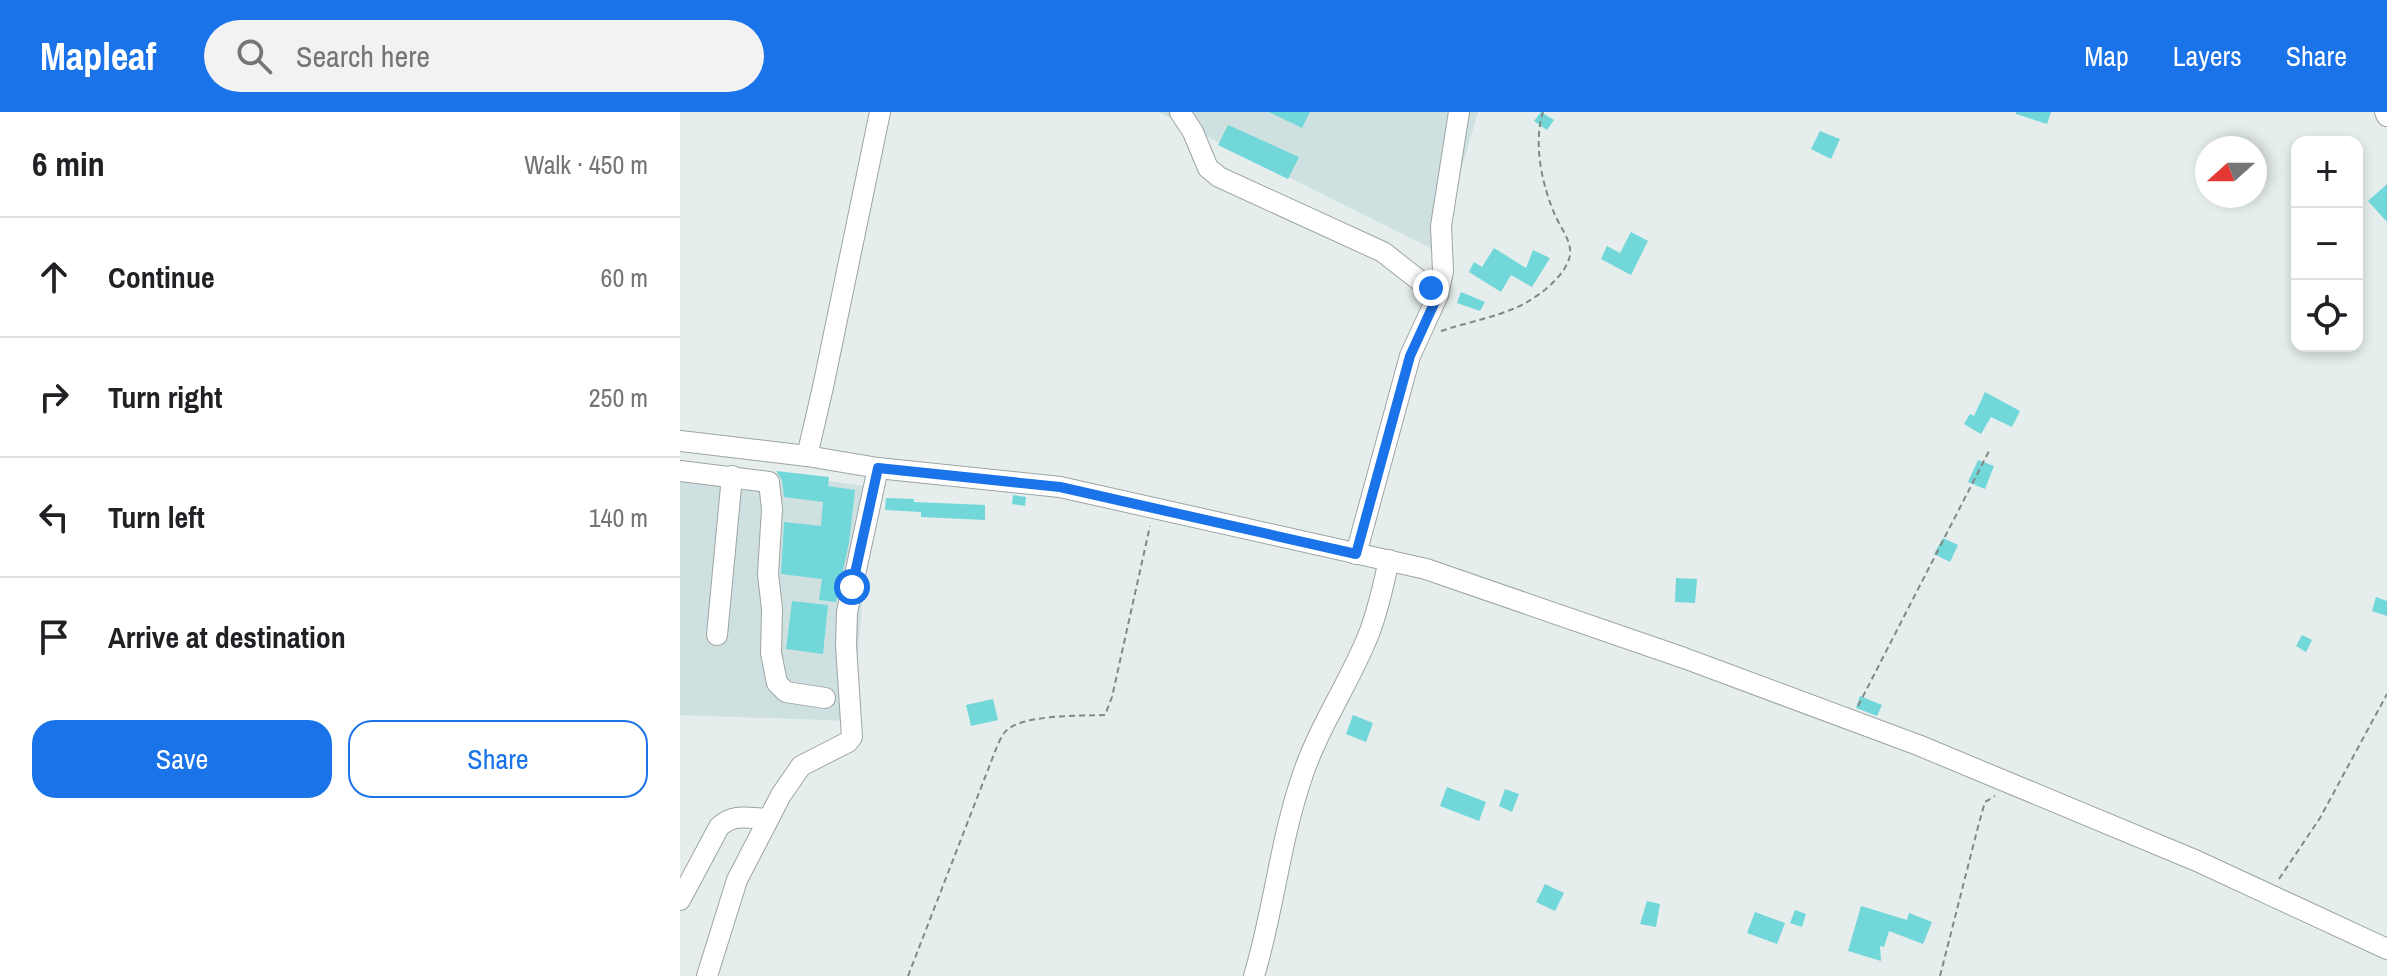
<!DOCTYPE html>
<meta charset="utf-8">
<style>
:root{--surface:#fff;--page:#f2f2f2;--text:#202124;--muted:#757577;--line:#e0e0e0;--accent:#1a73e8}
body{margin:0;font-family:"Archivo Narrow",sans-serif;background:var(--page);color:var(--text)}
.controls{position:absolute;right:24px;top:24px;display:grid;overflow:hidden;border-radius:16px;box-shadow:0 4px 12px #0003}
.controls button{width:72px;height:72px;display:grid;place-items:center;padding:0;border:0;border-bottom:2px solid var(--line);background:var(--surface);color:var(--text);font:40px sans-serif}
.compass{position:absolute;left:1515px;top:24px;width:72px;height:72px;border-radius:50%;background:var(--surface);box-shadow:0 4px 12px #0003;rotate:249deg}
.stop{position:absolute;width:24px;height:24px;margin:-18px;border:6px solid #1a73e8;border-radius:50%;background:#fff}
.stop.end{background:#1a73e8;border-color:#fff;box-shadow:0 2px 8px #0008}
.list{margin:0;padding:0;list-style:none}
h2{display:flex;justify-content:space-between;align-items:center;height:104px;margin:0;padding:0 32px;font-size:34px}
h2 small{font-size:26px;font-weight:400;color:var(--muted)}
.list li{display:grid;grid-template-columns:52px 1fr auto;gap:24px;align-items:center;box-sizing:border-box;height:120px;padding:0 32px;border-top:2px solid var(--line)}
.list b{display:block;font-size:30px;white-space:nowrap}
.list em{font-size:26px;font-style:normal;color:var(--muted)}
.actions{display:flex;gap:16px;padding:24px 32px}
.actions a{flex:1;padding:18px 0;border:2px solid var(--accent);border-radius:24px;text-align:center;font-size:28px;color:var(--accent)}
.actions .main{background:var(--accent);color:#fff}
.icon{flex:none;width:44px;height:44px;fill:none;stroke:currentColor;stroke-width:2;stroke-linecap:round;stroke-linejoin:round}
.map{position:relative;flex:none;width:1707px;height:864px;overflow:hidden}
header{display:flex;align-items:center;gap:48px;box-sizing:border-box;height:112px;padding:0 40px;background:var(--accent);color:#fff}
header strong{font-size:38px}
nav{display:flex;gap:44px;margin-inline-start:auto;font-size:28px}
.search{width:560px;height:72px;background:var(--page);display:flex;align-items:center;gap:20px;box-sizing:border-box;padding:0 28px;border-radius:44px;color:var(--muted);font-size:30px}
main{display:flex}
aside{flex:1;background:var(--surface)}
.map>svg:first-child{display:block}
</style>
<header>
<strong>Mapleaf</strong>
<div class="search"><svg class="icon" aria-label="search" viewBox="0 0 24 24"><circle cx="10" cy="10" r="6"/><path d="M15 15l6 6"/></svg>Search here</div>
<nav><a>Map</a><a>Layers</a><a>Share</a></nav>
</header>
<main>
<aside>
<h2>6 min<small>Walk · 450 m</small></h2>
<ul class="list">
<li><svg class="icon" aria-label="ahead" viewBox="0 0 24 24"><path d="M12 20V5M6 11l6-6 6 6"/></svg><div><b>Continue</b></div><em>60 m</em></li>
<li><svg class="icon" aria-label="right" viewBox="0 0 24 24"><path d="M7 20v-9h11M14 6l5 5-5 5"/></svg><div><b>Turn right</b></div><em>250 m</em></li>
<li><svg class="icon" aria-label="left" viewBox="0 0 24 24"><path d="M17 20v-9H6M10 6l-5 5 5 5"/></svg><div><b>Turn left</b></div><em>140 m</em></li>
<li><svg class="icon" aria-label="arrive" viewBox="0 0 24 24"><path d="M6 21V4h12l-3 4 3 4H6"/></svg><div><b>Arrive at destination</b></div></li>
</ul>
<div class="actions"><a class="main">Save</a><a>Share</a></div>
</aside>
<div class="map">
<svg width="1707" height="864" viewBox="0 0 1707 864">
<rect width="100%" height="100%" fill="#e5eded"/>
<g fill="#cfe0e0">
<polygon points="478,0 798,0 757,139"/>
<polygon points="0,349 192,375 172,609 0,603"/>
</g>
<g fill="#72d7d9">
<polygon points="589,0 630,0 622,16"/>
<polygon points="861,0 874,8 867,18 854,9"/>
<polygon points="1336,0 1371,0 1367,12 1336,2"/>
<polygon points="548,13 619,45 608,67 538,33"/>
<polygon points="1140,19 1160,27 1151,47 1131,37"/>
<polygon points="1707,72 1707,110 1688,89"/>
<polygon points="951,120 968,129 951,163 921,147 927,134 940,141"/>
<polygon points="814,136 846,156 853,138 870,146 852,175 831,163 821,180 789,160 794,150 802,155"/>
<polygon points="781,180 805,190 800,199 777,191"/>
<polygon points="1305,280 1340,299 1332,315 1311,305 1301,322 1284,312 1290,302 1294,304"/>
<polygon points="1298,348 1314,354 1305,377 1288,370"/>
<polygon points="96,359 149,365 148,374 175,378 169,431 156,490 139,488 142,467 101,462 104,410 141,414 143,390 104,385 102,368"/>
<polygon points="333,383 346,385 345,394 332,392"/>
<polygon points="206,386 234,387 234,390 305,393 305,408 241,405 241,400 205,398"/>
<polygon points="1263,426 1278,433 1270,450 1254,442"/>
<polygon points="996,466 1017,467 1015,491 995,490"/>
<polygon points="1696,485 1707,489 1707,504 1692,499"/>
<polygon points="112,489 148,493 143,542 106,537"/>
<polygon points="1622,523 1632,528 1626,540 1616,534"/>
<polygon points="1180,584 1202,593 1197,604 1176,596"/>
<polygon points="313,587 318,608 291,614 286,593"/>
<polygon points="673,603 693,611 686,630 666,622"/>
<polygon points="767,675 806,690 799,709 760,694"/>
<polygon points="825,677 839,682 832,700 819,694"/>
<polygon points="865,772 884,781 875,799 856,790"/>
<polygon points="967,789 980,792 976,815 960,812"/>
<polygon points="1181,794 1227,808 1229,801 1252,810 1243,832 1209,819 1204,835 1200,834 1201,849 1168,839"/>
<polygon points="1115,798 1126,802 1122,815 1110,811"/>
<polygon points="1075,800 1105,811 1097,832 1067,821"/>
</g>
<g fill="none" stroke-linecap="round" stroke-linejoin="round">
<defs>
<g id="minor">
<polyline points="500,0 513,20 528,56 539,65 703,140 758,183 730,244 676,442"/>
<polyline points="1705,0 1707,4"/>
<polyline points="758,183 763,159 761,114 779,0"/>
<polyline points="0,329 127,344 198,356 380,375 746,457 1004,546 1238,633 1517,749 1707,837"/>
<polyline points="127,344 143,275 200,0"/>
<polyline points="0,359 89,370 92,397 88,462 92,497 91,541 97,571 106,580 145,586"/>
<polyline points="37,523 52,364"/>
<path d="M 0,788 L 39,715 C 53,701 69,706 88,707"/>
<polyline points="27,864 57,768 101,683 121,654 168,630 172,625 166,533 167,500 198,356"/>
<path d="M 574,864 C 594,798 600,728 623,662 C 639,615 669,571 688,524 C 698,500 703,474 709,448"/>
</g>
</defs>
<use href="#minor" stroke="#9da4a4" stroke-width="22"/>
<g stroke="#828888" stroke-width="2" stroke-dasharray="6 4" stroke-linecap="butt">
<path d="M 761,219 C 788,210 818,205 844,192 C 861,182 886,164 890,143 C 892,129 880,115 875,103 C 862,73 853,32 863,0"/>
<polyline points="1178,594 1309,339"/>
<polyline points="1599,767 1640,706 1707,582"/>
<path d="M 228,864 L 316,637 C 318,632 321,625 325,620 C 340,602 402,604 425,603 L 432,585 L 470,414"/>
<polyline points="1260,864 1299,711 1305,690 1315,684"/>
</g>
<use href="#minor" stroke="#fff" stroke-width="20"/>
</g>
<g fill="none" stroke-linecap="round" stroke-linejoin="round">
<polyline stroke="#1a73e8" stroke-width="10" points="172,475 198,356 380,375 676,442 730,244 758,183 751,176"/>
</g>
</svg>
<div class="controls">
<button>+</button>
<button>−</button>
<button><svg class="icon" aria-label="locate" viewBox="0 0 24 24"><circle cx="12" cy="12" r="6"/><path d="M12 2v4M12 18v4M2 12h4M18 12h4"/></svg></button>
</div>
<svg class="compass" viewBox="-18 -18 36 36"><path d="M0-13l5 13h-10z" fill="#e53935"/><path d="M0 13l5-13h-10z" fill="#757577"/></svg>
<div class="stop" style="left:172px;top:475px"></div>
<div class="stop end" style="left:751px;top:176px"></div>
</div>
</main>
